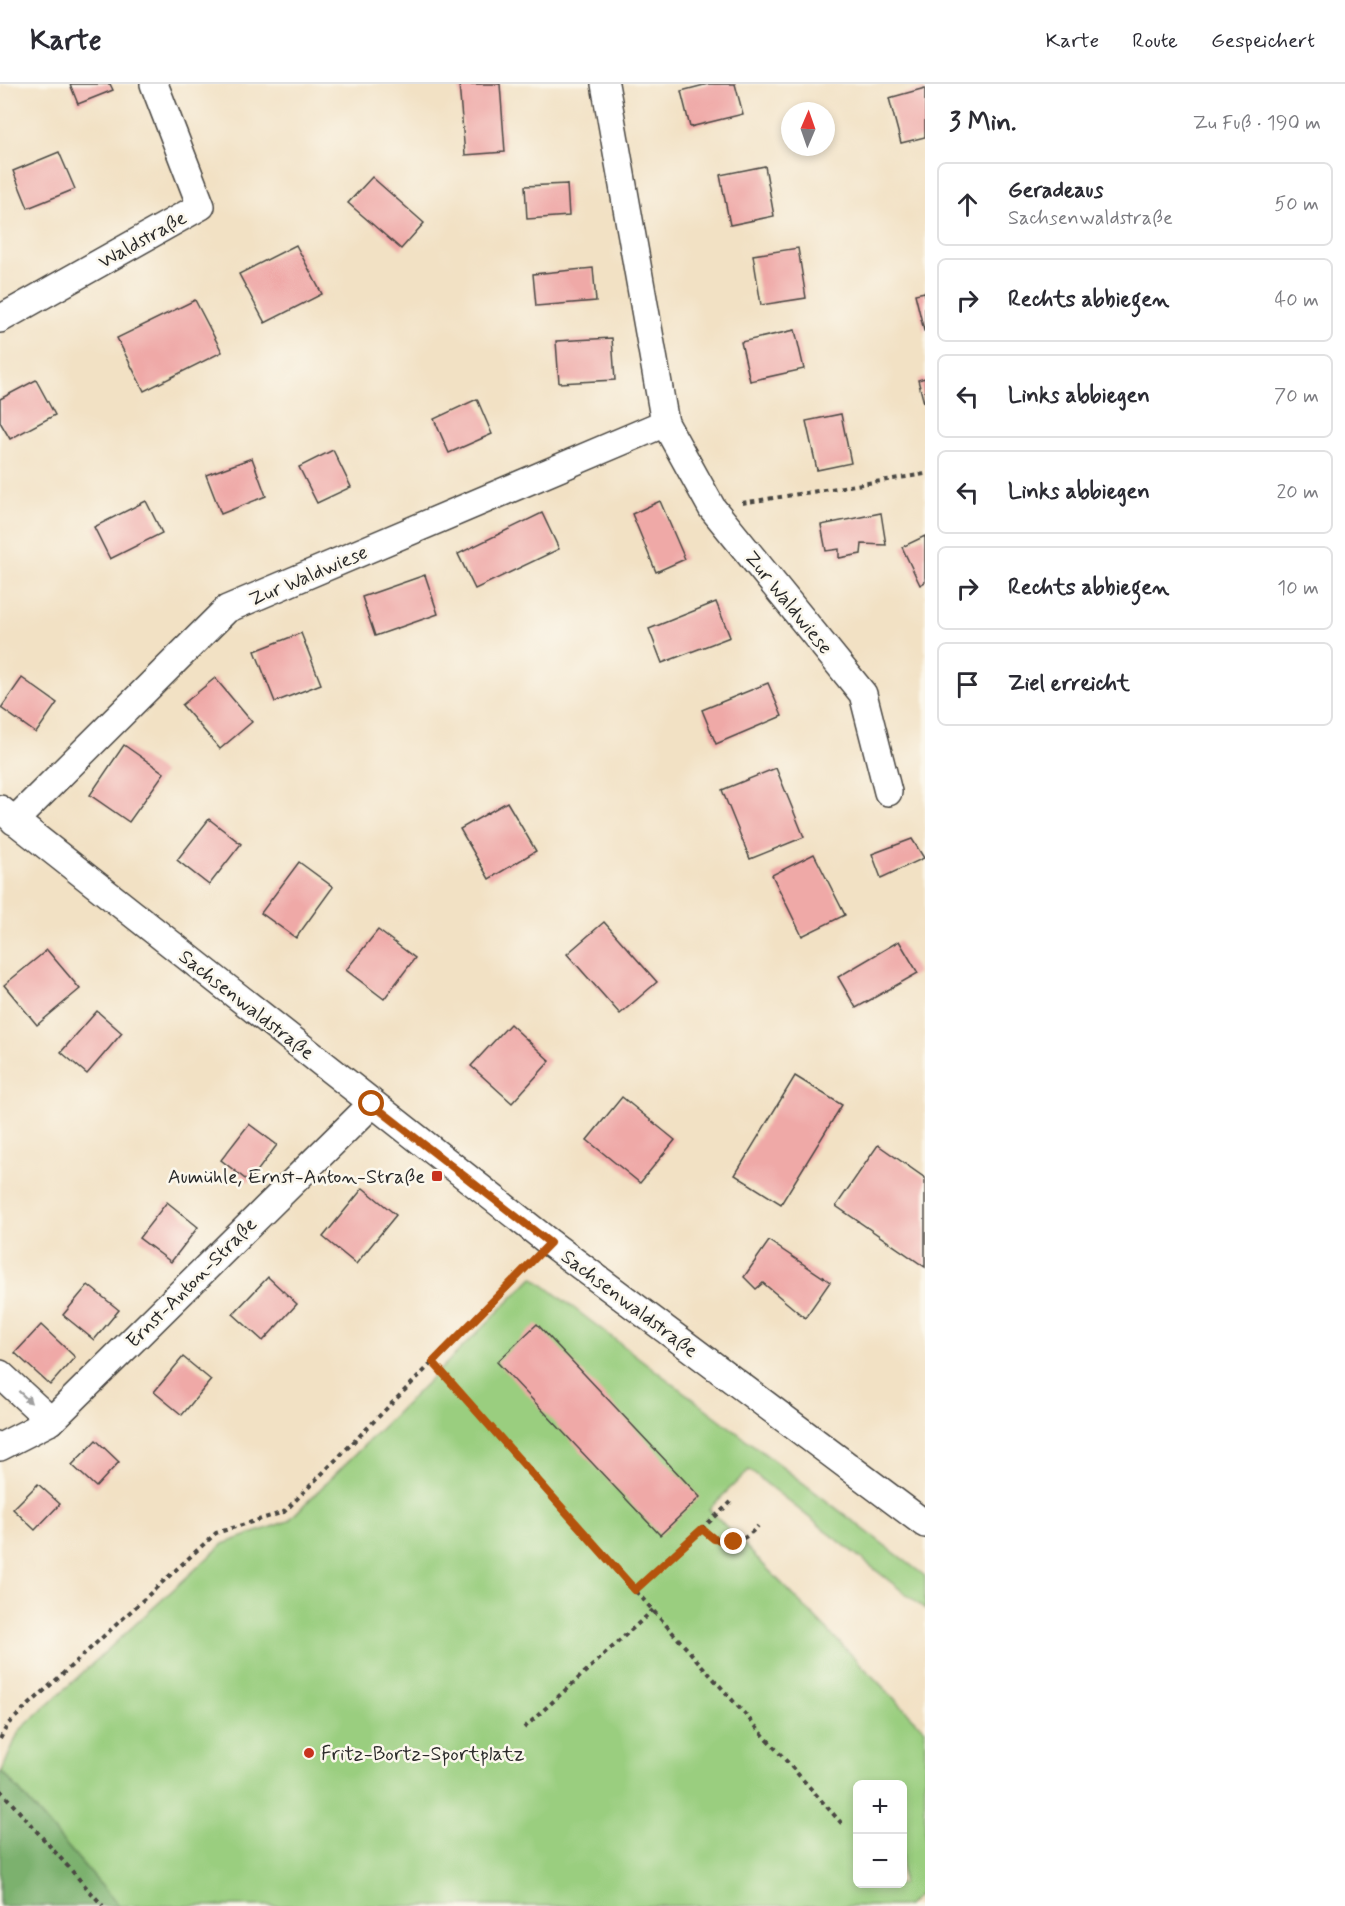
<!DOCTYPE html>
<html lang="de">
<meta charset="utf-8">
<style>
:root{--surface:#fff;--page:#f7f7f7;--text:#2b2b33;--muted:#7c7c81;--line:#e1e1e2}
body{margin:0;font-family:Mynerve,sans-serif;background:var(--page);color:var(--text)}
.controls{position:absolute;right:18px;bottom:18px;display:grid;overflow:hidden;border-radius:9px;box-shadow:0 3px 9px #0003}
.controls button{width:54px;height:54px;display:grid;place-items:center;padding:0;border:0;border-bottom:2px solid var(--line);background:var(--surface);color:var(--text);font:30px sans-serif}
.compass{position:absolute;left:781px;top:18px;width:54px;height:54px;border-radius:50%;background:var(--surface);box-shadow:0 3px 9px #0003;rotate:2deg}
.stop{position:absolute;width:18px;height:18px;margin:-14px;border:4px solid #b45309;border-radius:50%;background:#fff}
.stop.end{background:#b45309;border-color:#fff;box-shadow:0 2px 6px #0008}
.list{margin:0;padding:0;list-style:none}
h2{display:flex;justify-content:space-between;align-items:center;height:78px;margin:0;padding:0 24px;font-size:26px}
h2 small{font-size:20px;font-weight:400;color:var(--muted)}
.list li{display:grid;grid-template-columns:39px 1fr auto;gap:18px;align-items:center;box-sizing:border-box;height:84px;margin:0 12px 12px;padding:0 12px;border:2px solid var(--line);border-radius:9px}
.list b{display:block;font-size:22px;white-space:nowrap}
.list p{margin:0;font-size:20px;white-space:nowrap;color:var(--muted)}
.list em{font-size:20px;font-style:normal;color:var(--muted)}
.icon{flex:none;width:33px;height:33px;fill:none;stroke:currentColor;stroke-width:2;stroke-linecap:round;stroke-linejoin:round}
.map{position:relative;flex:none;width:925px;height:1822px;overflow:hidden}
header{display:flex;align-items:center;gap:36px;box-sizing:border-box;height:84px;padding:0 30px;background:var(--surface);border-bottom:2px solid var(--line)}
header strong{font-size:28px}
nav{display:flex;gap:33px;margin-inline-start:auto;font-size:21px}
main{display:flex}
aside{flex:1;background:var(--surface)}
.map>svg:first-child{display:block}
</style>
<header>
<strong>Karte</strong>
<nav><a>Karte</a><a>Route</a><a>Gespeichert</a></nav>
</header>
<main>
<div class="map">
<svg width="925" height="1822" viewBox="0 0 925 1822">
<rect width="100%" height="100%" fill="#fbf7ec"/>
<filter id="ink" filterUnits="userSpaceOnUse"><feTurbulence type="fractalNoise" baseFrequency=".0167" numOctaves="2"/><feDisplacementMap in="SourceGraphic" scale="12" xChannelSelector="R" yChannelSelector="G"/><feConvolveMatrix kernelMatrix="1 2 1 2 8 2 1 2 1" color-interpolation-filters="sRGB"/></filter>
<filter id="wash" filterUnits="userSpaceOnUse"><feTurbulence type="fractalNoise" baseFrequency=".008" numOctaves="4" result="noise"/><feDisplacementMap in="SourceGraphic" scale="24" xChannelSelector="R" yChannelSelector="G"/><feGaussianBlur stdDeviation="1.35" result="paint"/><feColorMatrix in="noise" values="0 0 0 0 0 0 0 0 0 0 0 0 0 0 0 0 0 1.4 0 .05"/><feComposite in="paint" operator="in"/></filter>
<g filter="url(#wash)">
<rect width="100%" height="100%" fill="#f2e1c4"/>
<path fill="#9ace7f" stroke="#627c55" stroke-width="1.5" fill-rule="evenodd" d="M 533,1193 L 925,1492 L 925,1525 L 749,1386 L 709,1425 L 925,1646 L 925,1804 L 907,1822 L 119,1822 L 2,1687 L 19,1647 L 223,1460 L 288,1437 ZM 858,1700 L 902,1700 L 902,1800 L 858,1800 Z"/>
<polygon fill="#7bb16e" stroke="#536e4c" stroke-width="1.5" points="2,1687 119,1822 0,1822 0,1689"/>
<g id="blocks">
<g fill="#efa9a7">
<polygon points="70,0 110,0 113,6 78,20"/>
<polygon points="459,0 500,0 505,68 465,71"/>
<polygon points="708,0 735,0 743,30 690,43 681,7"/>
<polygon points="925,4 925,53 901,59 889,14"/>
<polygon points="59,68 75,105 28,124 13,87"/>
<polygon points="765,82 774,132 730,141 720,91"/>
<polygon points="372,93 424,139 401,165 348,119"/>
<polygon points="567,100 569,132 527,135 525,102"/>
<polygon points="296,161 322,210 265,239 239,190"/>
<polygon points="798,164 806,214 761,221 753,171"/>
<polygon points="593,184 596,217 536,222 533,190"/>
<polygon points="925,208 925,247 924,247 915,210"/>
<polygon points="195,216 222,268 144,307 117,254"/>
<polygon points="795,246 804,285 750,297 741,258"/>
<polygon points="612,254 615,296 559,299 556,257"/>
<polygon points="925,294 925,319 924,319 918,296"/>
<polygon points="36,296 55,331 10,355 0,338 0,315"/>
<polygon points="477,315 492,350 449,369 434,335"/>
<polygon points="841,330 851,379 817,386 806,337"/>
<polygon points="333,366 351,403 317,419 299,383"/>
<polygon points="252,374 266,412 221,430 206,391"/>
<polygon points="146,417 162,449 110,475 94,443"/>
<polygon points="660,417 685,475 656,488 632,430"/>
<polygon points="542,429 559,465 475,505 458,470"/>
<polygon points="881,429 886,461 862,460 861,470 839,474 839,465 826,467 821,441"/>
<polygon points="925,452 925,498 920,501 902,463"/>
<polygon points="425,491 438,530 375,552 362,513"/>
<polygon points="716,518 730,553 662,579 649,545"/>
<polygon points="301,549 321,600 275,618 255,567"/>
<polygon points="22,594 57,619 36,649 1,624"/>
<polygon points="215,594 252,638 220,665 182,621"/>
<polygon points="768,599 782,632 716,660 702,626"/>
<polygon points="124,661 164,689 129,738 90,711"/>
<polygon points="776,684 804,753 750,775 722,706"/>
<polygon points="507,718 536,767 489,795 460,745"/>
<polygon points="209,735 241,760 209,801 177,776"/>
<polygon points="912,755 924,774 881,794 872,770"/>
<polygon points="814,770 845,831 802,852 772,791"/>
<polygon points="299,778 333,803 296,854 261,829"/>
<polygon points="604,838 657,898 620,930 567,870"/>
<polygon points="378,846 415,874 384,915 346,886"/>
<polygon points="899,857 918,889 856,924 838,893"/>
<polygon points="47,866 80,905 37,941 4,901"/>
<polygon points="97,927 122,949 87,990 61,968"/>
<polygon points="510,940 550,977 512,1019 471,982"/>
<polygon points="795,992 842,1021 781,1120 735,1091"/>
<polygon points="622,1013 675,1056 640,1099 587,1056"/>
<polygon points="249,1040 277,1061 249,1098 221,1076"/>
<polygon points="878,1061 925,1094 925,1183 836,1122"/>
<polygon points="363,1104 396,1131 356,1180 323,1153"/>
<polygon points="167,1118 198,1143 171,1178 139,1154"/>
<polygon points="769,1157 830,1198 805,1234 763,1199 756,1205 744,1193"/>
<polygon points="268,1193 297,1220 263,1257 233,1230"/>
<polygon points="88,1201 119,1226 94,1256 63,1231"/>
<polygon points="537,1240 700,1413 660,1451 497,1278"/>
<polygon points="41,1241 75,1273 50,1301 15,1269"/>
<polygon points="183,1273 211,1296 182,1331 154,1308"/>
<polygon points="96,1356 119,1378 96,1403 72,1381"/>
<polygon points="38,1400 60,1420 35,1446 13,1425"/>
</g>
</g>
</g>
<g filter="url(#ink)">
<use href="#blocks" fill-opacity="0" stroke="#494642" stroke-width="1.5"/>
<g fill="none" stroke-linecap="round" stroke-linejoin="round">
<defs>
<g id="minor">
<polyline points="605,0 665,339 712,424 863,610 888,708"/>
<polyline points="0,235 201,122 154,0"/>
<polyline points="0,725 550,1159 925,1440"/>
<polyline points="14,737 227,525 665,339"/>
<polyline points="0,1290 51,1337"/>
<polyline points="0,1363 51,1337 372,1020"/>
</g>
</defs>
<use href="#minor" stroke="#494642" stroke-width="30"/>
<g stroke="#494642" stroke-width="4" stroke-dasharray="4.5 4.5" stroke-linecap="butt">
<polyline points="742,419 925,390"/>
<polyline points="433,1278 843,1741"/>
<path d="M 702,1445 C 723,1462 739,1463 758,1442"/>
<polyline points="635,1506 731,1418"/>
<polyline points="524,1644 653,1526"/>
<polyline points="0,1655 8,1640 216,1449 284,1428 532,1178"/>
<polyline points="0,1706 103,1822"/>
</g>
<use href="#minor" stroke="#fff" stroke-width="27"/>
</g>
<defs><path id="oneway-solid" d="M-6-.8H1V-3.2L6.5 0L1 3.2V.8H-6Z" transform="scale(1.5)"/></defs>
<use fill="#a0a0a0" href="#oneway-solid" transform="translate(25 1313) rotate(43)"/>
</g>
<g fill="none" stroke-linecap="round" stroke-linejoin="round" filter="url(#ink)">
<polyline stroke="#b45309" stroke-width="8" points="372,1020 550,1159 433,1278 635,1506 702,1445 714,1455 734,1458"/>
</g>
<g fill="#c8321e" stroke="#fbf7ec" stroke-width="2">
<rect x="431" y="1086" width="12" height="12" rx="3"/>
<circle cx="309" cy="1669" r="6"/>
</g>
<g text-anchor="middle" stroke-width="5" stroke-linejoin="round" paint-order="stroke">
<g font-size="20" fill="#2b2b2b" stroke="#fbf7ec">
<text transform="translate(142 155) rotate(-29)" y="7">Waldstraße</text>
<text transform="translate(308 491) rotate(-23)" y="7">Zur Waldwiese</text>
<text transform="translate(789 518) rotate(51)" y="7">Zur Waldwiese</text>
<text transform="translate(247 920) rotate(38)" y="7">Sachsenwaldstraße</text>
<text transform="translate(191 1198) rotate(-45)" y="7">Ernst-Anton-Straße</text>
<text transform="translate(630 1219) rotate(37)" y="7">Sachsenwaldstraße</text>
</g>
<g font-size="20" fill="#2b2b2b" stroke="#fbf7ec" text-anchor="end">
<text x="425" y="1099">Aumühle, Ernst-Anton-Straße</text>
<text x="321" y="1676" text-anchor="start">Fritz-Bortz-Sportplatz</text>
</g>
</g>
</svg>
<div class="controls">
<button>+</button>
<button>−</button>
</div>
<svg class="compass" viewBox="-18 -18 36 36"><path d="M0-13l5 13h-10z" fill="#e53935"/><path d="M0 13l5-13h-10z" fill="#7c7c81"/></svg>
<div class="stop" style="left:372px;top:1020px"></div>
<div class="stop end" style="left:734px;top:1458px"></div>
</div>
<aside>
<h2>3 Min.<small>Zu Fuß · 190 m</small></h2>
<ul class="list">
<li><svg class="icon" aria-label="ahead" viewBox="0 0 24 24"><path d="M12 20V5M6 11l6-6 6 6"/></svg><div><b>Geradeaus</b><p>Sachsenwaldstraße</p></div><em>50 m</em></li>
<li><svg class="icon" aria-label="right" viewBox="0 0 24 24"><path d="M7 20v-9h11M14 6l5 5-5 5"/></svg><div><b>Rechts abbiegen</b></div><em>40 m</em></li>
<li><svg class="icon" aria-label="left" viewBox="0 0 24 24"><path d="M17 20v-9H6M10 6l-5 5 5 5"/></svg><div><b>Links abbiegen</b></div><em>70 m</em></li>
<li><svg class="icon" aria-label="left" viewBox="0 0 24 24"><path d="M17 20v-9H6M10 6l-5 5 5 5"/></svg><div><b>Links abbiegen</b></div><em>20 m</em></li>
<li><svg class="icon" aria-label="right" viewBox="0 0 24 24"><path d="M7 20v-9h11M14 6l5 5-5 5"/></svg><div><b>Rechts abbiegen</b></div><em>10 m</em></li>
<li><svg class="icon" aria-label="arrive" viewBox="0 0 24 24"><path d="M6 21V4h12l-3 4 3 4H6"/></svg><div><b>Ziel erreicht</b></div></li>
</ul>
</aside>
</main>
